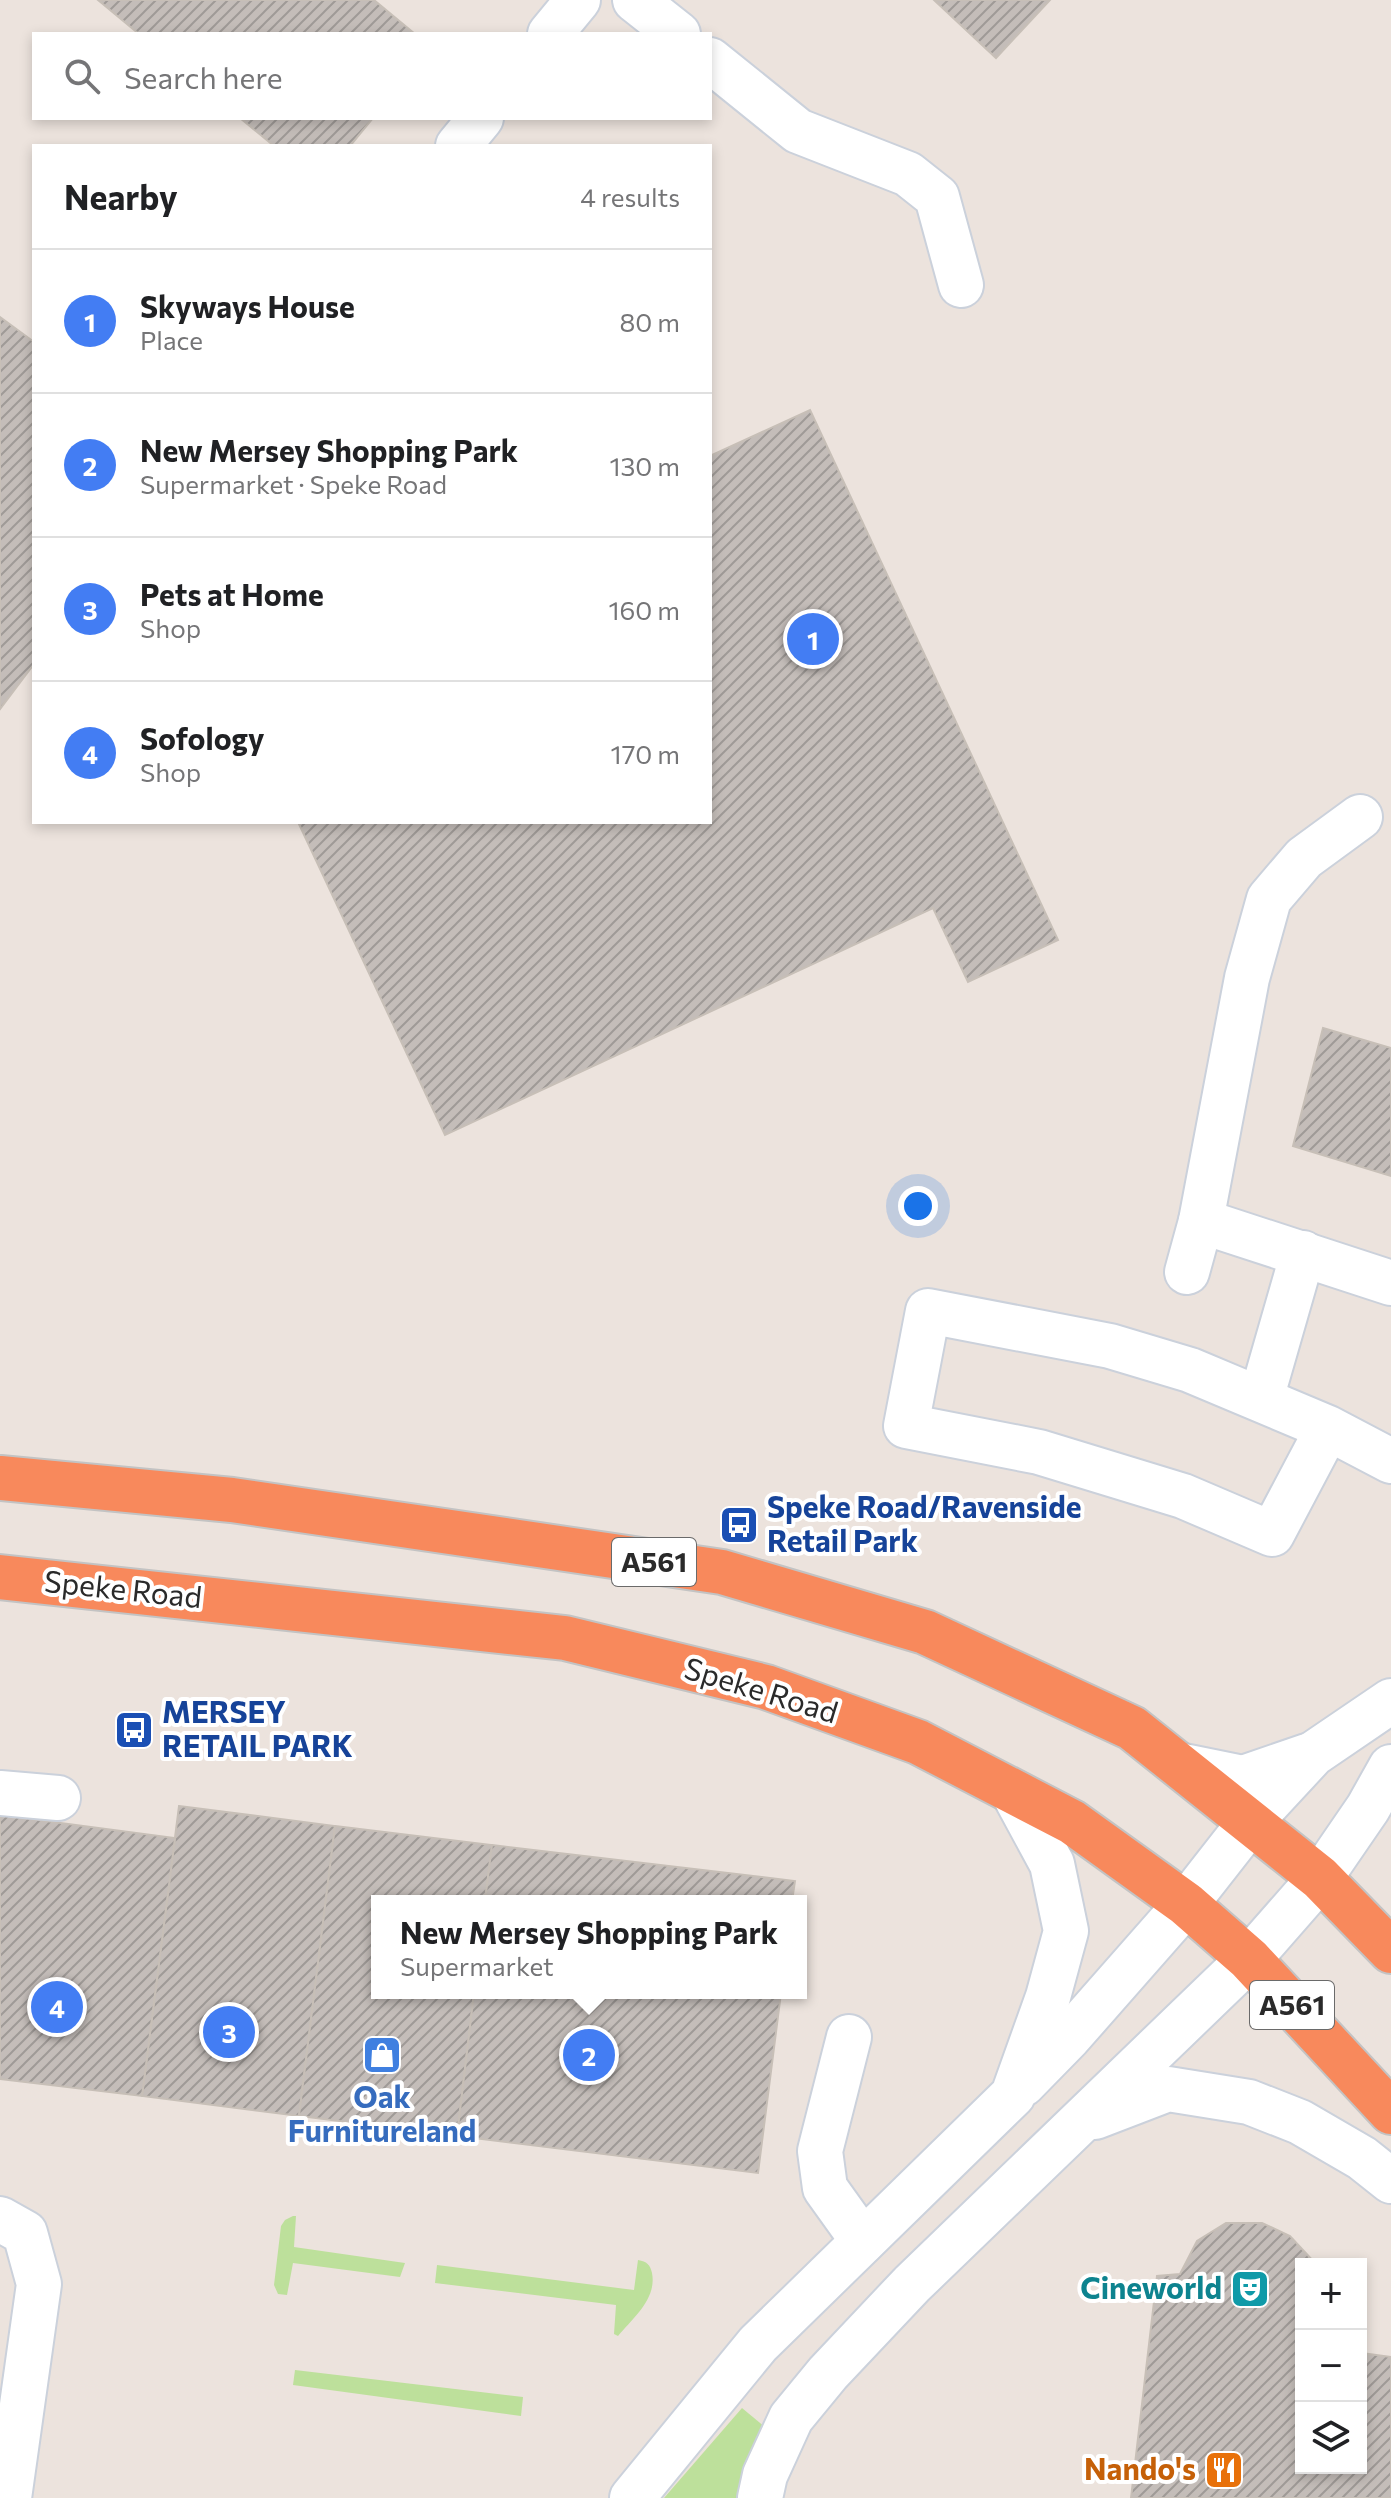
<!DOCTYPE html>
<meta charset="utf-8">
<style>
:root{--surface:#fff;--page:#f2f2f2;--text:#202124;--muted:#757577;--line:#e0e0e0;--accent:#437df3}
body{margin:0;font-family:Commissioner,sans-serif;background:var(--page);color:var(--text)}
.controls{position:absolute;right:24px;bottom:24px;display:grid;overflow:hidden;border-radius:0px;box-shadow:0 4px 12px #0003}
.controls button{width:72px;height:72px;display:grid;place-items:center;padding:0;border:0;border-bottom:2px solid var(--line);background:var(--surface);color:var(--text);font:40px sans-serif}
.you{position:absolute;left:918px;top:1206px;width:28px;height:28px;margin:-20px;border:6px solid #fff;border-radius:50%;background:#1a73e8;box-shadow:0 0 0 12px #1a73e833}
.badge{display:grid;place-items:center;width:52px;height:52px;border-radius:50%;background:var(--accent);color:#fff;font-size:26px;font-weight:700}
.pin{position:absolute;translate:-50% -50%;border:4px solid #fff;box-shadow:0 2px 8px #0006}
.popup{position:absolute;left:371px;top:1895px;width:436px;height:104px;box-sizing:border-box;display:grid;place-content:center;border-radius:0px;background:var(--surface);filter:drop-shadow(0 2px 6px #0005);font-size:26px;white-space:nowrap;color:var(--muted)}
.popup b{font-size:30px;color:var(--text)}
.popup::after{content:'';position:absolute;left:50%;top:100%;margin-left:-16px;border:16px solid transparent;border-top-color:var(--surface)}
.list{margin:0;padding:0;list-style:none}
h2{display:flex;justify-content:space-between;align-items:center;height:104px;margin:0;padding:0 32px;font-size:34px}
h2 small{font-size:26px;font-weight:400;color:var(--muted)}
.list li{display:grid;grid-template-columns:52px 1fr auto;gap:24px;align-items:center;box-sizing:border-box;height:144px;padding:0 32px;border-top:2px solid var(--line)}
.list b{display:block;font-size:30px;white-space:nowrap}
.list p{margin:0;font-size:26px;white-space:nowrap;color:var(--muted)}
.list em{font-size:26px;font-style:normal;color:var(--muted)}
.icon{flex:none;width:44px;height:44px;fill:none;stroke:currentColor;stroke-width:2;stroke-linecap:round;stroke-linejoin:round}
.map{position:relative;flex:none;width:1391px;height:2498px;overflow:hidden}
.search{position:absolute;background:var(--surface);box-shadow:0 4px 12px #0003;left:32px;top:32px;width:680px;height:88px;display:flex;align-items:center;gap:20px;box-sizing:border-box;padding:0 28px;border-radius:0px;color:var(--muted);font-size:30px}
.panel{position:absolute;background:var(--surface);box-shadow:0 4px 12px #0003;left:32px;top:144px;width:680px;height:680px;border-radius:0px}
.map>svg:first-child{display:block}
</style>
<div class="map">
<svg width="1391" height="2498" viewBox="0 0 1391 2498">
<defs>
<pattern id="building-hatch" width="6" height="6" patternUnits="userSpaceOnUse" patternTransform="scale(2)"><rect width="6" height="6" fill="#c4bdb9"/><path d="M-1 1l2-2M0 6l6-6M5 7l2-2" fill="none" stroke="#9f9a97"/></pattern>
</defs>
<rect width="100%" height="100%" fill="#ece3dd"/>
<g fill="#bde09b">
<polygon points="293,2216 296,2216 294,2247 405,2263 400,2277 293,2263 287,2295 278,2294 274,2285 281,2226 285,2220"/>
<path d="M 638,2260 C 647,2262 650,2264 652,2273 C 657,2299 633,2318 618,2336 L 614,2334 L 616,2305 L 435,2283 L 437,2265 L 634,2290 Z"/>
<polygon points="295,2370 523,2397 521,2416 293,2385"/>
<polygon points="742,2408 765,2427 739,2498 664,2498"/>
</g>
<g fill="url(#building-hatch)" stroke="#c7bfb7" stroke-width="2">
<polygon points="98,0 374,0 415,34 139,34"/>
<polygon points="934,0 1050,0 996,58"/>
<polygon points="240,118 373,118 350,146 274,146"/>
<polygon points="0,317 34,342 34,664 0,709"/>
<polygon points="810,410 1058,940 968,982 933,908 445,1135 298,822 710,822 710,456"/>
<polygon points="1323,1028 1391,1048 1391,1176 1293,1146"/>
<polygon points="179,1806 335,1826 299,2116 142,2096"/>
<polygon points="0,1815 175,1838 142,2096 0,2079"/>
<polygon points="335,1826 492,1845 485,1901 377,1901 377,1993 474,1993 457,2136 299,2116"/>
<polygon points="492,1845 795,1881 792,1901 485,1901"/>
<polygon points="474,1993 781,1993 758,2173 457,2136"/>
<polygon points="1226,2223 1262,2223 1290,2236 1316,2264 1301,2264 1301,2468 1361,2468 1361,2353 1391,2357 1391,2498 1131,2498 1157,2276 1180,2274 1197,2241"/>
</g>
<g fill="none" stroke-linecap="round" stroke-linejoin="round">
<defs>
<g id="minor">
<polyline points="635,0 678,34"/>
<polyline points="550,34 578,0"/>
<polyline points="710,60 798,131 908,174 937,197 961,285"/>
<polyline points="458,146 481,118"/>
<polyline points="1201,1221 1391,1283"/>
<polyline points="1187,1272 1201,1221 1247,978 1269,899 1304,858 1360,817"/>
<polyline points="1261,1399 1303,1253"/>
<polyline points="1328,1428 1272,1534 1183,1496 1039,1452 906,1426 928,1311 1110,1346 1190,1370 1328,1428 1391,1461"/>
<polyline points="1179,1765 1243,1778 1307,1756"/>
<polyline points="0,1793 58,1798"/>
<polyline points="849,2037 820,2151 825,2188 863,2241"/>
<polyline points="1023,2084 1069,2037 1186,1904 1251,1821 1313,1754 1391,1701"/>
<polyline points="1095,2117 1168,2089 1249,2102 1300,2122 1362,2158 1391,2181"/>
<polyline points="0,2219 25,2233 39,2284 9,2498"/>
<polyline points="632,2498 758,2344 1013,2095 1048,1997 1066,1931 1052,1864 1013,1792"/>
<polyline points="760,2498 765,2475 791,2418 828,2373 912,2284 1249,1959 1320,1878 1368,1808 1391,1767"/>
</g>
<g id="highway">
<polyline points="0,1478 232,1500 722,1572 925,1632 1132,1728 1320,1878 1391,1951"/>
<polyline points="0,1577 565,1638 766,1687 918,1742 1072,1822 1186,1904 1249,1959 1391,2112"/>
</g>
</defs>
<use href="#minor" stroke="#cbd1db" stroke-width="48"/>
<use href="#highway" stroke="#c3c3c3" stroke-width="48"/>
<use href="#minor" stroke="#fff" stroke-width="44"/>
<use href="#highway" stroke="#f8895c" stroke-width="44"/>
</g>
<defs>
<symbol id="bus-square" viewBox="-11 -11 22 22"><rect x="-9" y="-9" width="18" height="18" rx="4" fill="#1a4fb4" stroke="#fff"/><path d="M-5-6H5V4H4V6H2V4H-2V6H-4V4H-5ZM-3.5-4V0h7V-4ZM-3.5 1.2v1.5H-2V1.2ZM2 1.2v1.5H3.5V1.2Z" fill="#fff"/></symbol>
<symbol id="shop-square" viewBox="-11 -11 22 22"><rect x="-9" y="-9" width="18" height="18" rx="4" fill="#3f7fe0" stroke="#fff"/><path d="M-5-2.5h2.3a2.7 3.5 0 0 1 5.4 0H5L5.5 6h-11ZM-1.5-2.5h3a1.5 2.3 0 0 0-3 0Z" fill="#fff"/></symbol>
<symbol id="theatre-square" viewBox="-11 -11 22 22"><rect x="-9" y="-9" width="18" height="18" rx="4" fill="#0f9aa8" stroke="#fff"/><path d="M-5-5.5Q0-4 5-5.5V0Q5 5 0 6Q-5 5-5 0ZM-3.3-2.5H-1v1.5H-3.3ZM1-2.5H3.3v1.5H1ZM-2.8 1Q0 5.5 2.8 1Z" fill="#fff"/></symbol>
<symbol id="restaurant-square" viewBox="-11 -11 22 22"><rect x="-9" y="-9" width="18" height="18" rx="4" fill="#e8710a" stroke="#fff"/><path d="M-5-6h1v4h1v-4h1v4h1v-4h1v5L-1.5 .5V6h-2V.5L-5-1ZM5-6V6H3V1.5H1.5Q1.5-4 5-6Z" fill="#fff"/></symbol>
</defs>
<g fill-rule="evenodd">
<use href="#bus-square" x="717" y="1503" width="44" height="44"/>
<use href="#bus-square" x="112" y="1708" width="44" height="44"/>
<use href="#shop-square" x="360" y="2033" width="44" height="44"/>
<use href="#theatre-square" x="1228" y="2267" width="44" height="44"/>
<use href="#restaurant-square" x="1202" y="2448" width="44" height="44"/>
</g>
<g text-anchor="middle" stroke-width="8" stroke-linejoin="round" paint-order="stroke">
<g fill="#fff" stroke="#6a6a6a" stroke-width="2">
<rect x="612" y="1538" width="84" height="48" rx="6"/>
<rect x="1250" y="1981" width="84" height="48" rx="6"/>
</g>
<g font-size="28" font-weight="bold" fill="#2a2a2a">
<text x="654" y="1572">A561</text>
<text x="1292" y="2015">A561</text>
</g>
<g font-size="30" font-weight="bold" fill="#164399" stroke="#fff" text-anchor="start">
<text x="767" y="1518">Speke Road/Ravenside<tspan x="767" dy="34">Retail Park</tspan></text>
<text x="162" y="1723">MERSEY<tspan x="162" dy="34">RETAIL PARK</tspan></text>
</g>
<g font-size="30" fill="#2a2a2a" stroke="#fff">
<text transform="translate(123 1590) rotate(6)" y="10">Speke Road</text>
<text transform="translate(761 1691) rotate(17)" y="10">Speke Road</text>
</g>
<g font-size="30" font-weight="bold" fill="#366cbe" stroke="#fff">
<text x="382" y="2108">Oak<tspan x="382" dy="34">Furnitureland</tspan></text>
</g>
<g font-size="30" font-weight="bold" fill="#0d838f" stroke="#fff" text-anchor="end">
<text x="1222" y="2299">Cineworld</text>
</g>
<g font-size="30" font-weight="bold" fill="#c56008" stroke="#fff" text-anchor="end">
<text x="1196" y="2480">Nando's</text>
</g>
</g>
</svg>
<div class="controls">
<button>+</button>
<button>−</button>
<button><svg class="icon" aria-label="layers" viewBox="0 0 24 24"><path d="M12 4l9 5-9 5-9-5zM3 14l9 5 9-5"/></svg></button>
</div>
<div class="you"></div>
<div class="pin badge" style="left:813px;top:639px">1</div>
<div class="pin badge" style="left:589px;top:2055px">2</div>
<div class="popup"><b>New Mersey Shopping Park</b>Supermarket</div>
<div class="pin badge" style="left:229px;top:2032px">3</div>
<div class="pin badge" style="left:57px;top:2007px">4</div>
<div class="search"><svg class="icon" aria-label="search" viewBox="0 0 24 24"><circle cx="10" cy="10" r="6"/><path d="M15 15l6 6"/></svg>Search here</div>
<section class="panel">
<h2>Nearby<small>4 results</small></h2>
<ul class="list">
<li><span class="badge">1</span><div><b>Skyways House</b><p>Place</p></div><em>80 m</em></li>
<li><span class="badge">2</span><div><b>New Mersey Shopping Park</b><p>Supermarket · Speke Road</p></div><em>130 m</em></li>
<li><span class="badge">3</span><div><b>Pets at Home</b><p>Shop</p></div><em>160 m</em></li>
<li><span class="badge">4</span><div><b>Sofology</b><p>Shop</p></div><em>170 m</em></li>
</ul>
</section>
</div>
